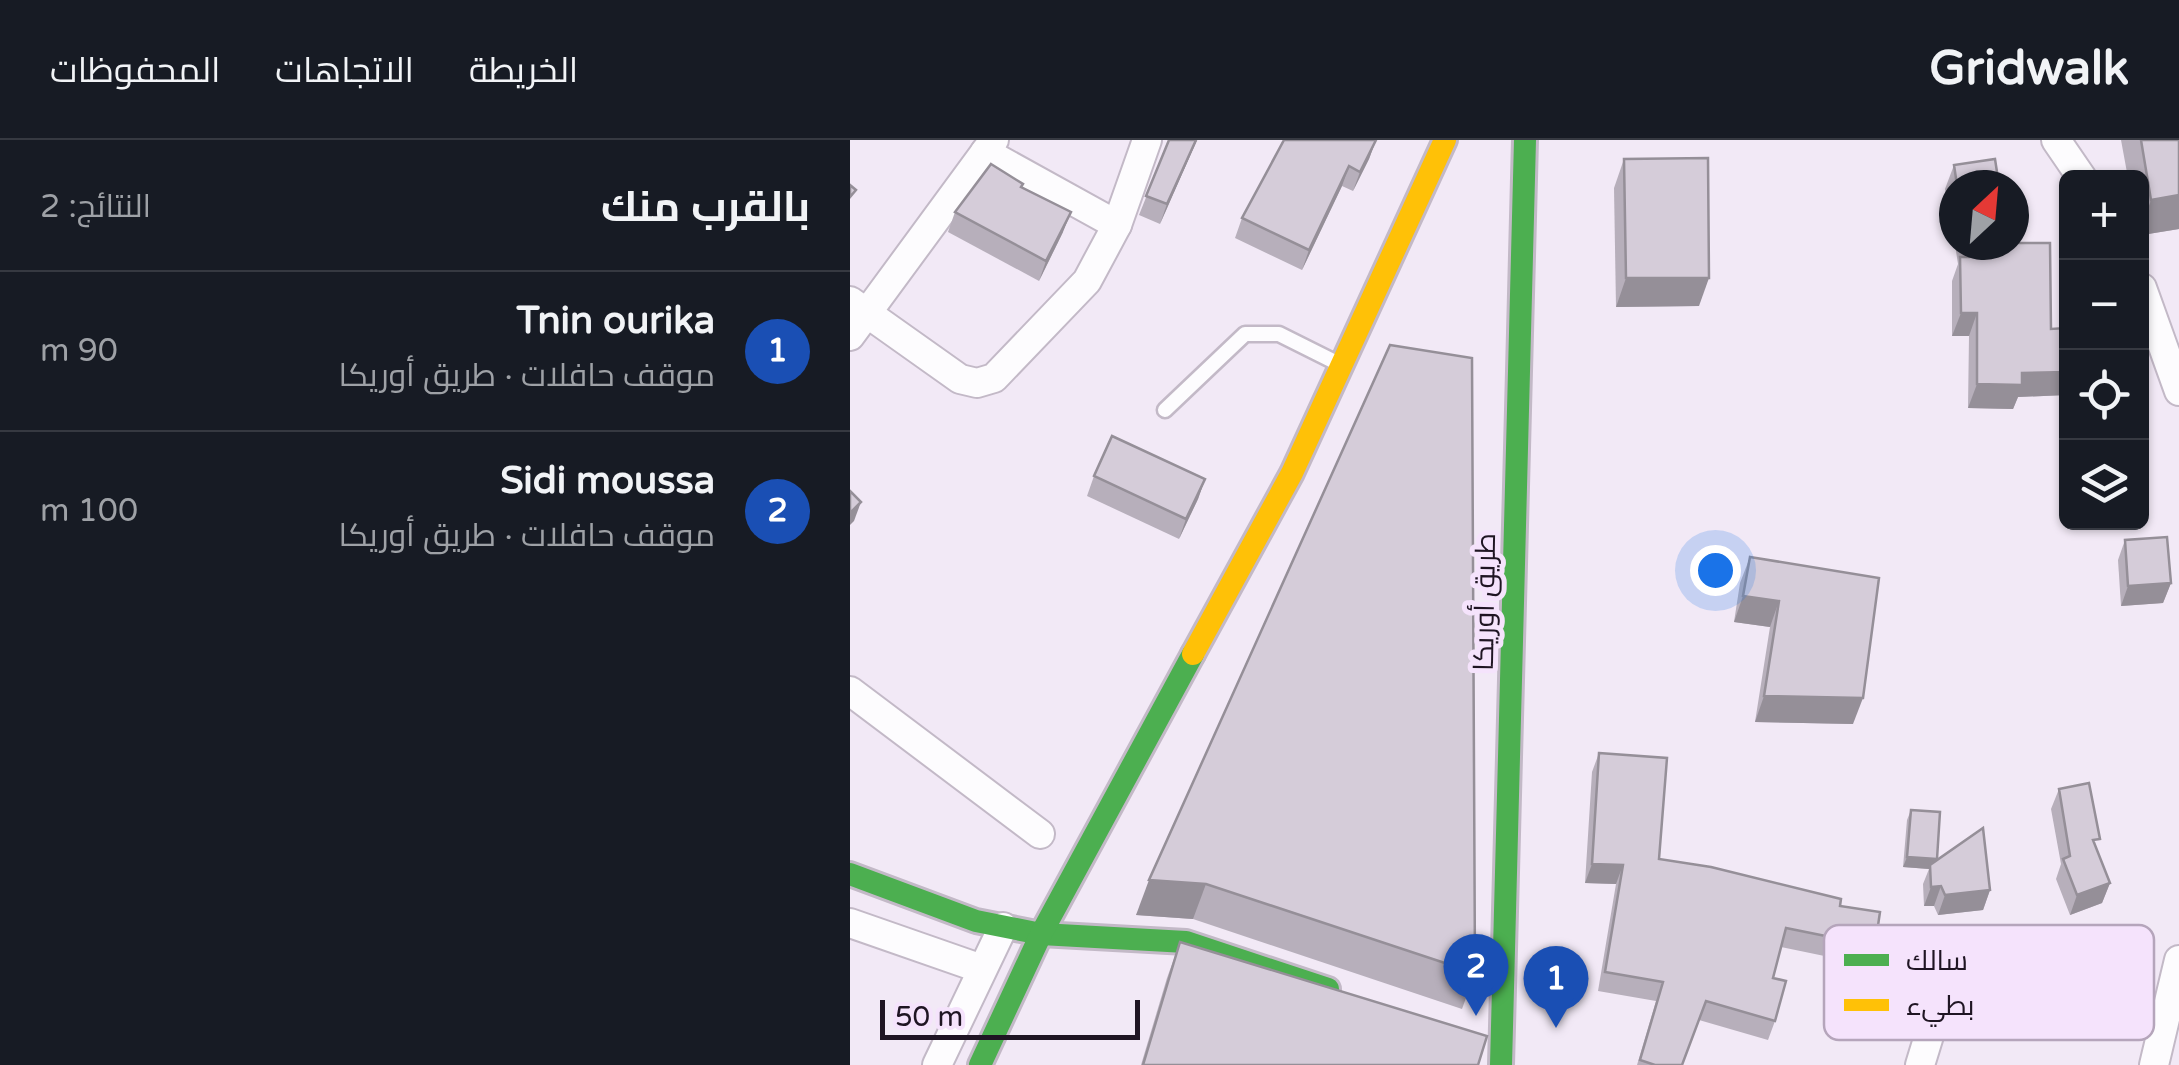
<!DOCTYPE html>
<html lang="ar">
<meta charset="utf-8">
<style>
:root{--surface:#171b24;--page:#242831;--text:#f1f3f6;--muted:#9ea1a6;--line:#363941;--accent:#b4b0b8}
body{margin:0;font-family:"Varela Round",Cairo,sans-serif;background:var(--page);color:var(--text);direction:rtl}
.controls{position:absolute;right:30px;top:30px;display:grid;overflow:hidden;border-radius:15px;box-shadow:0 2px 8px #0004}
.controls button{width:90px;height:90px;display:grid;place-items:center;padding:0;border:0;border-bottom:2px solid var(--line);background:var(--surface);color:var(--text);font:50px sans-serif}
.compass{position:absolute;left:1089px;top:30px;width:90px;height:90px;border-radius:50%;background:var(--surface);box-shadow:0 2px 8px #0004;rotate:26deg}
.scale{position:absolute;left:30px;bottom:25px;width:260px;box-sizing:border-box;padding-left:10px;border:5px solid #1f1523;border-top:0;font-size:28px;line-height:35px;white-space:nowrap;color:#1f1523;-webkit-text-stroke:8px #f5e3fc;paint-order:stroke}
.you{position:absolute;left:865px;top:430px;width:35px;height:35px;margin:-25px;border:8px solid #fff;border-radius:50%;background:#1a73e8;box-shadow:0 0 0 15px #1a73e833}
.badge{display:grid;place-items:center;width:65px;height:65px;border-radius:50%;background:var(--accent);color:#fff;font-size:32px;font-weight:700}
.pin{position:absolute;translate:-50% -82px;filter:drop-shadow(0 2px 5px #0008)}
.pin::after{content:'';position:absolute;top:52px;width:35px;height:30px;background:inherit;clip-path:polygon(0 0,100% 0,50% 100%)}
.list{margin:0;padding:0;list-style:none}
h2{display:flex;justify-content:space-between;align-items:center;height:130px;margin:0;padding:0 40px;font-size:42px}
h2 small{font-size:32px;font-weight:400;color:var(--muted)}
.list li{display:grid;grid-template-columns:65px 1fr auto;gap:30px;align-items:center;box-sizing:border-box;height:160px;padding:0 40px;border-top:2px solid var(--line)}
.list b{display:block;font-size:38px;white-space:nowrap}
.list p{margin:0;font-size:32px;white-space:nowrap;color:var(--muted)}
.list em{font-size:32px;font-style:normal;color:var(--muted)}
.icon{flex:none;width:55px;height:55px;fill:none;stroke:currentColor;stroke-width:2;stroke-linecap:round;stroke-linejoin:round}
.map{position:relative;flex:none;width:1329px;height:925px;overflow:hidden;direction:ltr}
header{display:flex;align-items:center;gap:60px;box-sizing:border-box;height:140px;padding:0 50px;background:var(--surface);border-bottom:2px solid var(--line)}
header strong{font-size:48px}
nav{display:flex;gap:55px;margin-inline-start:auto;font-size:35px}
main{display:flex}
aside{flex:1;background:var(--surface)}
.map>svg:first-child{display:block}
</style>
<header>
<strong>Gridwalk</strong>
<nav><a>الخريطة</a><a>الاتجاهات</a><a>المحفوظات</a></nav>
</header>
<main>
<div class="map">
<svg width="1329" height="925" viewBox="0 0 1329 925">
<rect width="100%" height="100%" fill="#f2e9f6"/>
<g fill="none" stroke-linecap="round" stroke-linejoin="round">
<defs>
<polyline id="lane" points="315,270 395,194 429,194 487,223"/>
<g id="street">
<polyline points="1206,0 1232,38"/>
<polyline points="135,12 267,85"/>
<polyline points="1292,148 1329,251"/>
<polyline points="0,161 110,239 127,243 144,238 237,141 267,85 297,0"/>
<polyline points="0,196 144,0"/>
<polyline points="0,551 190,694"/>
<polyline points="0,783 132,829"/>
<polyline points="87,925 153,787"/>
<polyline points="1070,925 1097,837"/>
<polyline points="1304,925 1329,820"/>
</g>
<g id="fast">
<polyline points="0,734 126,781 191,794 336,802 478,849"/>
<polyline points="130,925 191,794 343,514"/>
<polyline points="651,925 675,0"/>
</g>
<polyline id="slow" points="343,514 442,333 595,0"/>
</defs>
<use href="#lane" stroke="#c3b9c7" stroke-width="19"/>
<use href="#street" stroke="#c3b9c7" stroke-width="32"/>
<use href="#fast" stroke="#c3b9c7" stroke-width="28"/>
<use href="#slow" stroke="#c3b9c7" stroke-width="28"/>
<use href="#lane" stroke="#fdfcfe" stroke-width="14"/>
<use href="#street" stroke="#fdfcfe" stroke-width="28"/>
<use href="#fast" stroke="#4caf50" stroke-width="22"/>
<use href="#slow" stroke="#ffc107" stroke-width="22"/>
</g>
<g fill="#b7afbb">
<polygon points="319,0 347,0 310,84 289,75"/>
<polygon points="526,0 519,19 503,51 492,46 452,130 385,98 392,78"/>
<polygon points="1271,0 1329,0 1329,89 1292,95 1292,38 1278,38"/>
<polygon points="774,19 849,166 766,167 764,48"/>
<polygon points="1104,25 1149,45 1104,45 1104,101 1095,49"/>
<polygon points="172,47 213,92 189,141 98,92 105,72"/>
<polygon points="1167,103 1201,189 1216,188 1216,255 1168,257 1163,269 1118,268 1119,196 1102,196 1102,141 1108,124 1105,105 1164,105"/>
<polygon points="622,218 625,833 612,869 343,779 286,775"/>
<polygon points="244,336 355,339 348,359 329,399 237,356"/>
<polygon points="1275,400 1321,443 1313,463 1271,466 1268,420"/>
<polygon points="900,417 1003,584 905,582 920,487 884,482 890,443"/>
<polygon points="749,613 809,719 990,766 1025,806 1018,825 931,807 923,838 925,881 918,900 849,880 832,925 787,925 806,861 748,851 766,744 735,743 742,632"/>
<polygon points="1209,649 1246,709 1260,743 1252,763 1220,775 1206,739 1211,724 1201,669"/>
<polygon points="1061,670 1087,720 1140,750 1133,770 1088,775 1084,766 1074,766 1073,744 1079,729 1053,727 1057,680"/>
<polygon points="330,802 628,925 291,925 317,838"/>
</g>
<g fill="#958f98">
<polygon points="346,0 347,0 310,84 317,64"/>
<polygon points="526,0 519,19 503,51 510,32"/>
<polygon points="499,26 492,46 452,130 459,110"/>
<polygon points="1329,55 1329,89 1292,95 1292,86 1301,60"/>
<polygon points="221,72 213,92 189,141 196,121"/>
<polygon points="776,138 859,138 849,166 766,167"/>
<polygon points="1111,173 1127,173 1119,196 1102,196"/>
<polygon points="1216,232 1216,255 1168,257 1163,269 1118,268 1127,244 1172,233"/>
<polygon points="355,339 348,359 329,399 336,379"/>
<polygon points="11,362 4,381 0,385 0,373"/>
<polygon points="1321,443 1313,463 1271,466 1278,446"/>
<polygon points="893,456 929,461 920,487 884,482"/>
<polygon points="914,556 1013,558 1003,584 905,582"/>
<polygon points="1057,717 1087,719 1080,725 1079,729 1053,727"/>
<polygon points="742,724 773,725 766,744 735,743"/>
<polygon points="299,740 356,744 343,779 286,775"/>
<polygon points="1260,743 1252,763 1220,775 1227,755"/>
<polygon points="1091,746 1084,766 1074,766 1081,747"/>
<polygon points="1140,750 1133,770 1088,775 1095,755"/>
</g>
<g fill="#d5ccd9" stroke="#958f98" stroke-width="2.5">
<polygon points="319,0 346,0 317,64 296,56"/>
<polygon points="434,0 526,0 510,32 499,26 459,110 392,78"/>
<polygon points="1291,0 1329,0 1329,55 1301,60"/>
<polygon points="858,18 859,138 776,138 774,19"/>
<polygon points="1145,19 1149,45 1107,45 1104,25"/>
<polygon points="141,24 173,44 171,47 221,72 196,121 105,72"/>
<polygon points="0,45 6,50 0,57"/>
<polygon points="1164,85 1167,103 1200,103 1201,189 1216,188 1216,232 1172,233 1172,245 1127,244 1127,173 1111,173 1110,117 1119,117 1117,105 1164,105"/>
<polygon points="540,205 622,218 625,833 356,744 299,740"/>
<polygon points="262,296 355,339 336,379 244,336"/>
<polygon points="0,351 11,362 0,373"/>
<polygon points="1317,397 1321,443 1278,446 1275,400"/>
<polygon points="900,417 1029,438 1013,558 914,556 929,461 893,456"/>
<polygon points="749,613 817,618 809,719 861,727 991,759 990,766 1030,772 1025,806 936,788 923,838 936,841 925,881 856,861 832,925 805,925 790,920 813,842 755,832 773,725 742,724"/>
<polygon points="1239,643 1250,699 1243,700 1260,743 1227,755 1213,719 1220,716 1209,649"/>
<polygon points="1061,670 1090,672 1087,719 1057,717"/>
<polygon points="1133,688 1140,750 1095,755 1091,746 1081,747 1080,725"/>
<polygon points="330,802 637,896 628,925 293,925"/>
</g>
<g text-anchor="middle" stroke-width="10" stroke-linejoin="round" paint-order="stroke">
<g font-size="28" fill="#1f1523" stroke="#f5e3fc">
<text transform="translate(634 462) rotate(-89)" y="10">طريق أوريكا</text>
</g>
</g>
<rect x="974" y="785" width="330" height="115" rx="15" fill="#f5e3fc" stroke="#b5a5bb" stroke-width="2.5"/>
<rect x="994" y="814" width="45" height="12" fill="#4caf50"/>
<rect x="994" y="859" width="45" height="12" fill="#ffc107"/>
<g font-size="28" fill="#1f1523">
<text x="1056" y="830">سالك</text>
<text x="1056" y="875">بطيء</text>
</g>
</svg>
<div class="controls">
<button>+</button>
<button>−</button>
<button><svg class="icon" aria-label="locate" viewBox="0 0 24 24"><circle cx="12" cy="12" r="6"/><path d="M12 2v4M12 18v4M2 12h4M18 12h4"/></svg></button>
<button><svg class="icon" aria-label="layers" viewBox="0 0 24 24"><path d="M12 4l9 5-9 5-9-5zM3 14l9 5 9-5"/></svg></button>
</div>
<svg class="compass" viewBox="-18 -18 36 36"><path d="M0-13l5 13h-10z" fill="#e53935"/><path d="M0 13l5-13h-10z" fill="#9ea1a6"/></svg>
<div class="scale">50 m</div>
<div class="you"></div>
<div class="pin badge" style="left:706px;top:888px;background:#1a4fb4">1</div>
<div class="pin badge" style="left:626px;top:876px;background:#1a4fb4">2</div>
</div>
<aside>
<h2>بالقرب منك<small>النتائج: 2</small></h2>
<ul class="list">
<li><span class="badge" style="background:#1a4fb4">1</span><div><b>Tnin ourika</b><p>موقف حافلات · طريق أوريكا</p></div><em>90 m</em></li>
<li><span class="badge" style="background:#1a4fb4">2</span><div><b>Sidi moussa</b><p>موقف حافلات · طريق أوريكا</p></div><em>100 m</em></li>
</ul>
</aside>
</main>
